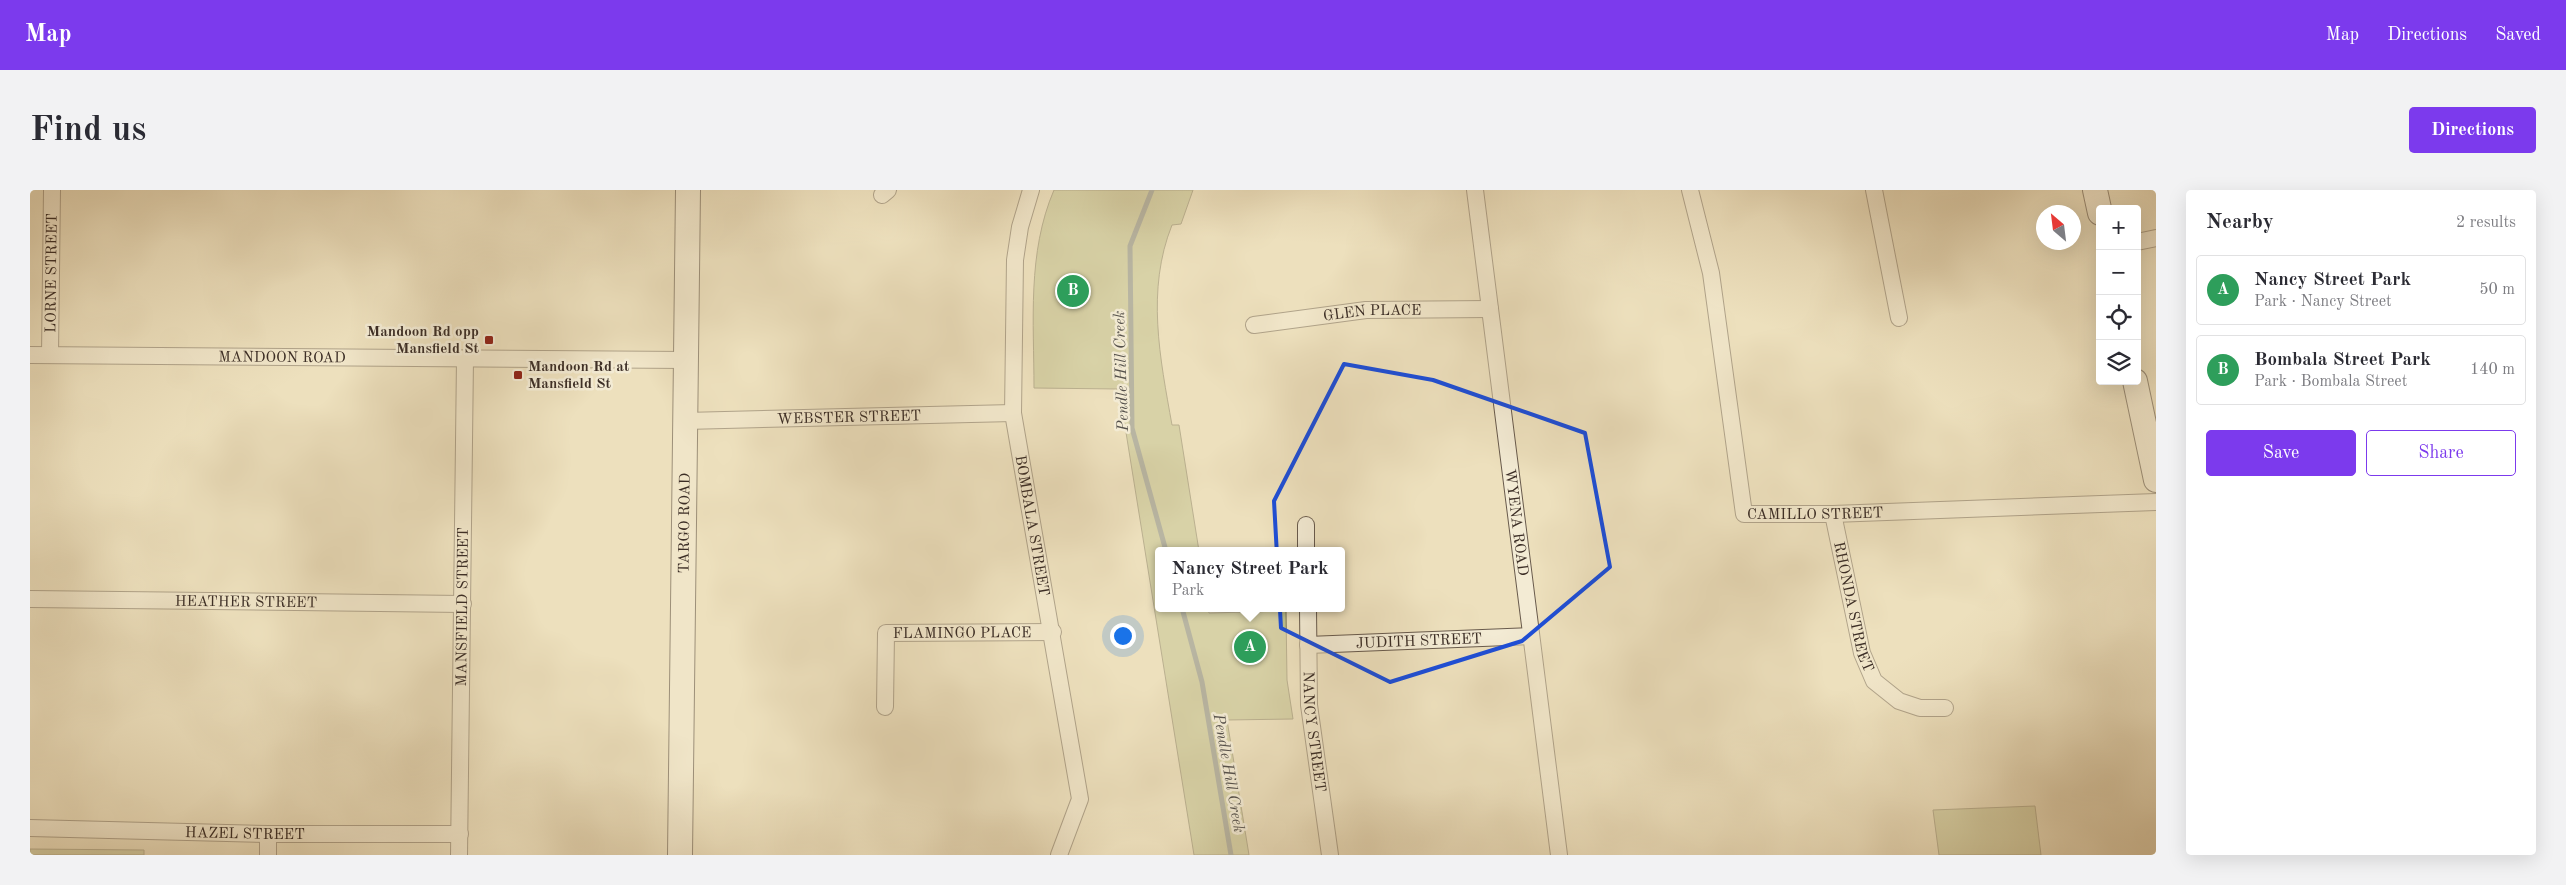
<!DOCTYPE html>
<meta charset="utf-8">
<style>
:root{--surface:#fff;--page:#f2f2f3;--text:#2b2b33;--muted:#7c7c81;--line:#e1e1e2;--accent:#7c3aed}
body{margin:0;font-family:"Old Standard TT",serif;background:var(--page);color:var(--text)}
.controls{position:absolute;right:15px;top:15px;display:grid;overflow:hidden;border-radius:5px;box-shadow:0 5px 20px #0002}
.controls button{width:45px;height:45px;display:grid;place-items:center;padding:0;border:0;border-bottom:1px solid var(--line);background:var(--surface);color:var(--text);font:25px sans-serif}
.compass{position:absolute;left:2006px;top:15px;width:45px;height:45px;border-radius:50%;background:var(--surface);box-shadow:0 5px 20px #0002;rotate:332deg}
.you{position:absolute;left:1092px;top:445px;width:18px;height:18px;margin:-12px;border:4px solid #fff;border-radius:50%;background:#1a73e8;box-shadow:0 0 0 8px #1a73e833}
.badge{display:grid;place-items:center;width:32px;height:32px;border-radius:50%;background:var(--accent);color:#fff;font-size:16px;font-weight:700}
.pin{position:absolute;translate:-50% -50%;border:2px solid #fff;box-shadow:0 1px 5px #0006}
.popup{position:absolute;left:1125px;top:357px;width:190px;height:65px;box-sizing:border-box;display:grid;place-content:center;border-radius:5px;background:var(--surface);filter:drop-shadow(0 1px 4px #0005);font-size:16px;white-space:nowrap;color:var(--muted)}
.popup b{font-size:19px;color:var(--text)}
.popup::after{content:'';position:absolute;left:50%;top:100%;margin-left:-10px;border:10px solid transparent;border-top-color:var(--surface)}
.list{margin:0;padding:0;list-style:none}
h2{display:flex;justify-content:space-between;align-items:center;height:65px;margin:0;padding:0 20px;font-size:21px}
h2 small{font-size:16px;font-weight:400;color:var(--muted)}
.list li{display:grid;grid-template-columns:32px 1fr auto;gap:15px;align-items:center;box-sizing:border-box;height:70px;margin:0 10px 10px;padding:0 10px;border:1px solid var(--line);border-radius:5px}
.list b{display:block;font-size:19px;white-space:nowrap}
.list p{margin:0;font-size:16px;white-space:nowrap;color:var(--muted)}
.list em{font-size:16px;font-style:normal;color:var(--muted)}
.actions{display:flex;gap:10px;padding:15px 20px}
.actions a{flex:1;padding:11px 0;border:1px solid var(--accent);border-radius:5px;text-align:center;font-size:18px;color:var(--accent)}
.actions .main{background:var(--accent);color:#fff}
.icon{flex:none;width:28px;height:28px;fill:none;stroke:currentColor;stroke-width:2;stroke-linecap:round;stroke-linejoin:round}
.map{position:relative;flex:none;width:2126px;height:665px;overflow:hidden;border-radius:5px}
header{display:flex;align-items:center;gap:30px;box-sizing:border-box;height:70px;padding:0 25px;background:var(--accent);color:#fff}
header strong{font-size:24px}
nav{display:flex;gap:28px;margin-inline-start:auto;font-size:18px}
.intro{display:flex;align-items:center;justify-content:space-between;box-sizing:border-box;height:120px;padding:0 30px}
h1{margin:0;font-size:35px}
.button{padding:12px 22px;border-radius:5px;background:var(--accent);color:#fff;font-size:18px;font-weight:700}
main{display:flex;gap:30px;padding:0 30px}
aside{flex:1;background:var(--surface);border-radius:5px;box-shadow:0 5px 20px #0002}
.map>svg:first-child{display:block}
</style>
<header>
<strong>Map</strong>
<nav><a>Map</a><a>Directions</a><a>Saved</a></nav>
</header>
<div class="intro"><h1>Find us</h1><a class="button">Directions</a></div>
<main>
<div class="map">
<svg width="2126" height="665" viewBox="0 0 2126 665">
<rect width="100%" height="100%" fill="#ede0bd"/>
<filter id="stains"><feTurbulence type="fractalNoise" baseFrequency=".004" numOctaves="4"/><feColorMatrix values="0 0 0 0 .2 0 0 0 0 .09 0 0 0 0 .02 0 0 0 .5 -.17"/></filter>
<radialGradient id="worn" r=".72"><stop offset=".6" stop-color="#630" stop-opacity="0"/><stop offset="1" stop-color="#630" stop-opacity=".3"/></radialGradient>
<g fill="#bfc08c" stroke="#7e7759">
<path d="M 1024,0 L 1163,0 L 1151,34 L 1142,35 C 1116,100 1130,168 1142,235 L 1149,235 L 1169,361 L 1129,361 L 1129,418 L 1178,418 L 1179,423 L 1256,421 L 1257,490 L 1263,529 L 1197,530 L 1219,665 L 1164,665 L 1089,199 L 1004,198 C 1004,132 997,63 1024,0 Z"/>
<polygon points="2005,616 2011,665 1909,665 1903,620"/>
<polygon points="0,659 114,660 114,665 0,665"/>
</g>
<g fill="none" stroke-linecap="round" stroke-linejoin="round">
<g stroke="#788281" stroke-width="5">
<polyline points="1122,0 1100,56 1102,238 1136,361"/>
<polyline points="1152,418 1172,492 1201,665"/>
</g>
<defs>
<g id="street">
<path id="s1" d="M 1001,0 L 990,37 L 985,70 L 983,223 L 1050,609 L 1029,665"/>
<path id="s2" d="M 1445,0 L 1529,665"/>
<path id="s3" d="M 1660,0 L 1681,83 L 1714,324 L 1803,324 L 2126,312"/>
<polyline points="1844,0 1869,128"/>
<polyline points="852,5 858,0"/>
<polyline points="2107,52 2126,48"/>
<path id="s4" d="M 1224,135 L 1336,120 L 1460,119"/>
<path id="s5" d="M 0,165 L 655,170"/>
<path id="s6" d="M 20,165 L 22,0"/>
<path id="s7" d="M 655,231 L 983,223"/>
<path id="s8" d="M 1803,324 L 1832,463 L 1844,491 L 1869,511 L 1890,518 L 1915,518"/>
<polyline points="1276,335 1276,361"/>
<path id="s9" d="M 0,409 L 433,414"/>
<path id="s10" d="M 1278,418 L 1279,515 L 1300,665"/>
<path id="s11" d="M 1278,455 L 1501,446"/>
<path id="s12" d="M 855,517 L 856,443 L 1023,442"/>
<path id="s13" d="M 0,638 L 238,644 L 430,644"/>
<polyline points="238,665 238,644"/>
<path id="s14" d="M 429,665 L 435,169"/>
</g>
<g id="secondary">
<polyline points="2065,0 2070,23"/>
<polyline points="2105,191 2126,290"/>
<path id="s15" d="M 650,665 L 658,0"/>
</g>
</defs>
<use href="#street" stroke="#685a4c" stroke-width="18"/>
<use href="#secondary" stroke="#3c2e26" stroke-width="26"/>
<use href="#street" stroke="#f3ebd4" stroke-width="16"/>
<use href="#secondary" stroke="#f3ebd4" stroke-width="24"/>
</g>
<path d="M0 0H2126V665H0ZM 1314,174 L 1403,190 L 1555,243 L 1580,377 L 1492,451 L 1360,492 L 1251,438 L 1244,311 Z" fill="#ede0bd" fill-opacity=".55" fill-rule="evenodd"/>
<path fill="none" stroke="#1d4ed8" stroke-width="4" stroke-linejoin="round" d="M 1314,174 L 1403,190 L 1555,243 L 1580,377 L 1492,451 L 1360,492 L 1251,438 L 1244,311 Z"/>
<g fill="#8f2418" stroke="#f3ebd4" stroke-width="2">
<rect x="454" y="145" width="10" height="10" rx="2.5"/>
<rect x="483" y="180" width="10" height="10" rx="2.5"/>
</g>
<g text-anchor="middle" stroke-width="5" stroke-linejoin="round" paint-order="stroke">
<g font-size="15" fill="#3c2e26" stroke="#f3ebd4">
<text dy="5" stroke="none"><textPath href="#s6" startOffset="82">LORNE STREET</textPath></text>
<text dy="5" stroke="none"><textPath href="#s4" startOffset="119">GLEN PLACE</textPath></text>
<text dy="5" stroke="none"><textPath href="#s5" startOffset="252">MANDOON ROAD</textPath></text>
<text dy="5" stroke="none"><textPath href="#s7" startOffset="164">WEBSTER STREET</textPath></text>
<text dy="5" stroke="none"><textPath href="#s3" startOffset="400">CAMILLO STREET</textPath></text>
<text dy="5" stroke="none"><textPath href="#s15" startOffset="332">TARGO ROAD</textPath></text>
<text dy="5" stroke="none"><textPath href="#s2" startOffset="335">WYENA ROAD</textPath></text>
<text dy="5" stroke="none"><textPath href="#s1" startOffset="339">BOMBALA STREET</textPath></text>
<text dy="5" stroke="none"><textPath href="#s9" startOffset="216">HEATHER STREET</textPath></text>
<text dy="5" stroke="none"><textPath href="#s14" startOffset="248">MANSFIELD STREET</textPath></text>
<text dy="5" stroke="none"><textPath href="#s8" startOffset="95">RHONDA STREET</textPath></text>
<text dy="5" stroke="none"><textPath href="#s12" startOffset="150">FLAMINGO PLACE</textPath></text>
<text dy="5" stroke="none"><textPath href="#s11" startOffset="111">JUDITH STREET</textPath></text>
<text dy="5" stroke="none"><textPath href="#s10" startOffset="124">NANCY STREET</textPath></text>
<text dy="5" stroke="none"><textPath href="#s13" startOffset="215">HAZEL STREET</textPath></text>
</g>
<g font-size="15" font-weight="bold" fill="#3c2e26" stroke="#f3ebd4" text-anchor="end">
<text x="449" y="146">Mandoon Rd opp<tspan x="449" dy="17">Mansfield St</tspan></text>
<text x="498" y="181" text-anchor="start">Mandoon Rd at<tspan x="498" dy="17">Mansfield St</tspan></text>
</g>
<g font-size="16" font-style="italic" fill="#55514c" stroke="#f3ebd4">
<text transform="translate(1090 181) rotate(-92)" y="6">Pendle Hill Creek</text>
<text transform="translate(1200 583) rotate(80)" y="6">Pendle Hill Creek</text>
</g>
</g>
<rect width="100%" height="100%" filter="url(#stains)"/>
<rect width="100%" height="100%" fill="url(#worn)"/>
</svg>
<div class="controls">
<button>+</button>
<button>−</button>
<button><svg class="icon" aria-label="locate" viewBox="0 0 24 24"><circle cx="12" cy="12" r="6"/><path d="M12 2v4M12 18v4M2 12h4M18 12h4"/></svg></button>
<button><svg class="icon" aria-label="layers" viewBox="0 0 24 24"><path d="M12 4l9 5-9 5-9-5zM3 14l9 5 9-5"/></svg></button>
</div>
<svg class="compass" viewBox="-18 -18 36 36"><path d="M0-13l5 13h-10z" fill="#e53935"/><path d="M0 13l5-13h-10z" fill="#7c7c81"/></svg>
<div class="you"></div>
<div class="pin badge" style="left:1220px;top:457px;background:#2e9e5b">A</div>
<div class="popup"><b>Nancy Street Park</b>Park</div>
<div class="pin badge" style="left:1043px;top:101px;background:#2e9e5b">B</div>
</div>
<aside>
<h2>Nearby<small>2 results</small></h2>
<ul class="list">
<li><span class="badge" style="background:#2e9e5b">A</span><div><b>Nancy Street Park</b><p>Park · Nancy Street</p></div><em>50 m</em></li>
<li><span class="badge" style="background:#2e9e5b">B</span><div><b>Bombala Street Park</b><p>Park · Bombala Street</p></div><em>140 m</em></li>
</ul>
<div class="actions"><a class="main">Save</a><a>Share</a></div>
</aside>
</main>
